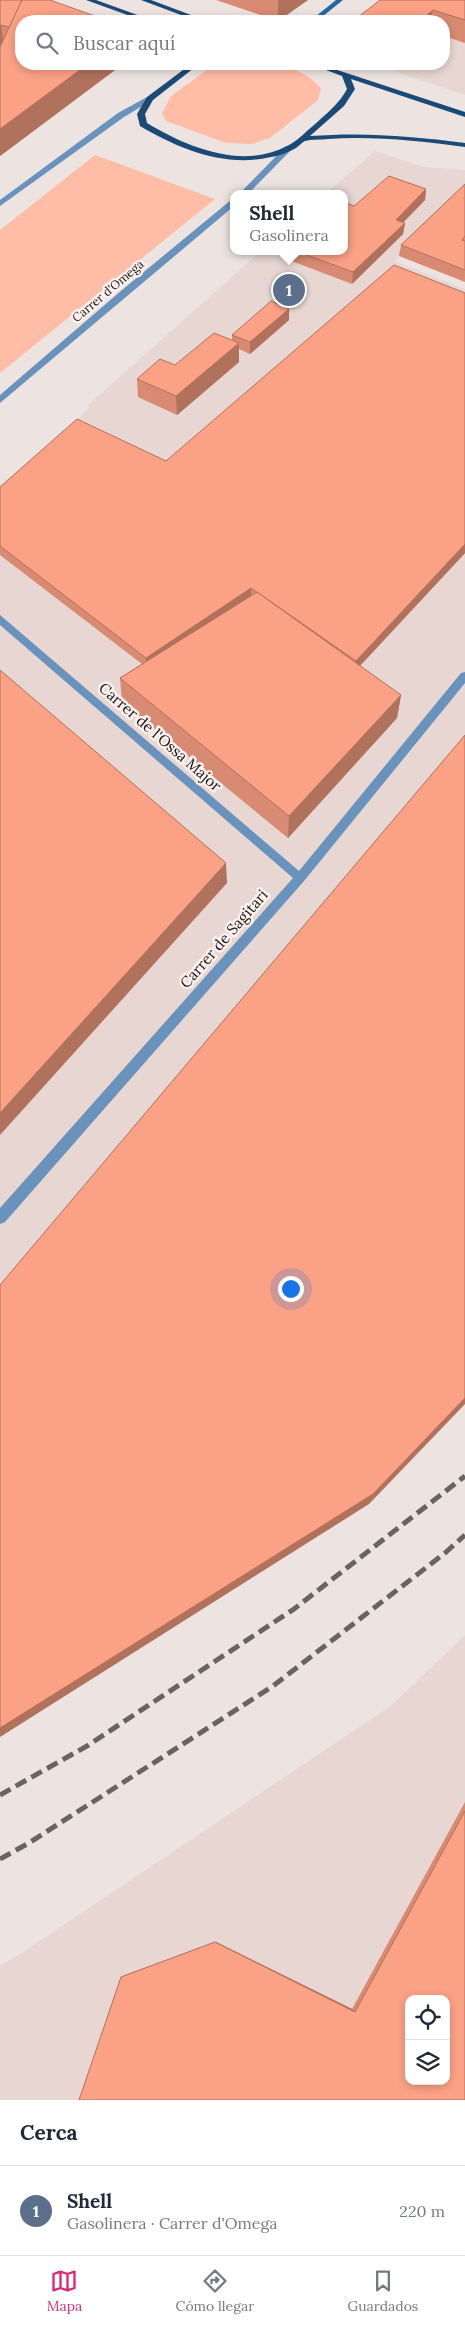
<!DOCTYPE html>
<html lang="es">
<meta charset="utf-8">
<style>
:root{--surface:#fff;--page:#f2f2f3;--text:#1f2937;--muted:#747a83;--line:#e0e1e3;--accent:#db2777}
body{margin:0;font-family:Lora,serif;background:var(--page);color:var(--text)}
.controls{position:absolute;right:15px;bottom:15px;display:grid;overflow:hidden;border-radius:10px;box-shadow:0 2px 8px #0003}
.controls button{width:45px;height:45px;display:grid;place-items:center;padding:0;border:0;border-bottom:1px solid var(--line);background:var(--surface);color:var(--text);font:25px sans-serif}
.you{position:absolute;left:290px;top:1288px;width:18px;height:18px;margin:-12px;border:4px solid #fff;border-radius:50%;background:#1a73e8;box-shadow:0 0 0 8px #1a73e833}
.badge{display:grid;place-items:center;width:32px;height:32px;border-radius:50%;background:var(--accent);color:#fff;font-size:16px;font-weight:700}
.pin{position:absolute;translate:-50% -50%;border:2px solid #fff;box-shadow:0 1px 5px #0006}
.popup{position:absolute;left:230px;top:190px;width:118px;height:65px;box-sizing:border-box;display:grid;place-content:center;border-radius:10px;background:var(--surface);filter:drop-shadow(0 1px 4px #0005);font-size:16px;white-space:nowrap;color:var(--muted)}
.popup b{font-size:19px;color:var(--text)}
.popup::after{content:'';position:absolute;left:50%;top:100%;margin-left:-10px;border:10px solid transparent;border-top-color:var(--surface)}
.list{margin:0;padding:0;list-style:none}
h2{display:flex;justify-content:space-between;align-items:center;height:65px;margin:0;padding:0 20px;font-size:21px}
h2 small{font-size:16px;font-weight:400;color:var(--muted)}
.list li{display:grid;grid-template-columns:32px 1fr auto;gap:15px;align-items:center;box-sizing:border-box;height:90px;padding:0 20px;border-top:1px solid var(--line)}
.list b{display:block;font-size:19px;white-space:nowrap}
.list p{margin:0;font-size:16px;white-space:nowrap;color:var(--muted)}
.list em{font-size:16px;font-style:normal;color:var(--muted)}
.icon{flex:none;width:28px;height:28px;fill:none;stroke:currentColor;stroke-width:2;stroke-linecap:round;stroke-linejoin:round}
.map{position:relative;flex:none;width:465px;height:2100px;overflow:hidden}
.search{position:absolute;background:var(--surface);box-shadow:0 2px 8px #0003;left:15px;right:15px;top:15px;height:55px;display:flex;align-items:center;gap:12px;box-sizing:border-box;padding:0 18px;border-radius:20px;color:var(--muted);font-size:19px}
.sheet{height:155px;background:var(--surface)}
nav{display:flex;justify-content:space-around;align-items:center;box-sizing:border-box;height:70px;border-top:1px solid var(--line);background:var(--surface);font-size:14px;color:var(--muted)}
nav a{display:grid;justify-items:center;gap:2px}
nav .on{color:var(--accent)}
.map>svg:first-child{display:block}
</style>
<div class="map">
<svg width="465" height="2100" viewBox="0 0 465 2100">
<rect width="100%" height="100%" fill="#ede4e1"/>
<g fill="#e7d6d1" fill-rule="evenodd">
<polygon points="465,0 465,95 373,64 444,64 444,21"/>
<polygon points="375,151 423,167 465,170 465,193 394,261 465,289 465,1404 369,1504 0,1737 0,486 84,413 90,407 87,406 261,251 344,251 344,194 326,194"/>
<path d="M 465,1635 L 465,2100 L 0,2100 L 0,1965 L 14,1958 L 391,1706 ZM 409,1999 L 446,1999 L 446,2081 L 409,2081 Z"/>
</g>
<g fill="#ffbca7">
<path d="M 215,64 C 250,64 298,58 321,89 L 318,100 L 270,138 L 252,144 L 226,143 L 166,121 L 162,113 L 171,96 Z"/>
<polygon points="95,155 215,199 0,373 0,230"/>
</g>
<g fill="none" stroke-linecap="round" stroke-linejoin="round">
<polygon fill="#6992bd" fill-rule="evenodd" points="0,615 299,871 461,673 465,672 465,683 304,881 5,1222 0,1224 0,1208 293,878 0,625"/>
<g fill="#6992bd" fill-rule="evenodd">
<polygon points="147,97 154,99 124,117 0,206 0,200 118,113"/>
<polygon points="286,146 293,148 248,194 239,194"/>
<polygon points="231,200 234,200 234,206 0,403 0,395 122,290"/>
</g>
<polygon fill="#2368a5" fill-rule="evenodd" points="336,0 343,0 317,21 310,21"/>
<g fill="#1b4a76" fill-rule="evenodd">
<polygon points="86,0 96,0 154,21 144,21"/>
<polygon points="141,0 151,0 207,21 197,21"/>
<path d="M 191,64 L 199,64 L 153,100 L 145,114 L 147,123 C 187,147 242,170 287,146 C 298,141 305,132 314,125 C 326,114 339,104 347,89 L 342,76 L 310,64 L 319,64 L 465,112 L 465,117 L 351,79 L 355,89 L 344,106 L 310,136 C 364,132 412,136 465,143 L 465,147 C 420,141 374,136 328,139 C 321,140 311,139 305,141 C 302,142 299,146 296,148 C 289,152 279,156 271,157 C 225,168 179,149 140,126 L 137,114 L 147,97 Z"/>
</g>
<g stroke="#696462" stroke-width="5" stroke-dasharray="12 6" stroke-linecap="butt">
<polyline points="0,1795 87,1746 294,1609 465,1476"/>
<polyline points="0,1859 29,1843 273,1686 445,1553 465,1535"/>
</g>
</g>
<g fill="#d88a72">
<polygon points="0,0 123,64 0,156"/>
<polygon points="216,0 308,0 278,21"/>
<polygon points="465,0 465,43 444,36 444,21 353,21"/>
<polygon points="465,184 465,282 399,256 401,245"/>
<polygon points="426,189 425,200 403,222 405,223 403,234 352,284 289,260 289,251 344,251 354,206"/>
<polygon points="465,293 465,553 360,666 401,695 397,718 288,838 122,702 120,678 142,664 0,555 0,487 166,461"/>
<polygon points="289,320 250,354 239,349 239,362 177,415 138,397 137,379 175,365 232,340 232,335"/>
<polygon points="465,1802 465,2100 121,1977 125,1975 216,1942 352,2009"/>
</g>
<g fill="#b0715d">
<polygon points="278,0 308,0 278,21"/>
<polygon points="433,10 431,21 420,21"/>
<polygon points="0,25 1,25 4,48 0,56"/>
<polygon points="88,64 123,64 0,156 0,129"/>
<polygon points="426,189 425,200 395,231 396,220"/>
<polygon points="405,223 403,234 352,284 353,272"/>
<polygon points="289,309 289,320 250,354 250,342"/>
<polygon points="239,343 239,362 177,415 176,396"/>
<polygon points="465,544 465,553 355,671 356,661"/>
<polygon points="251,588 251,599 146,668 146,658"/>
<polygon points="401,695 397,718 288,838 289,816"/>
<polygon points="226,863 227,883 0,1135 0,1113"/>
<polygon points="465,1398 465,1404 369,1504 0,1737 0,1728"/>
<polygon points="215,1942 216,1942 352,2009 355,2012"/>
</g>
<g fill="#fba185" stroke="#b0715d" fill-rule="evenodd">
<polygon points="0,0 22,0 10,27 0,25"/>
<polygon points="22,0 50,0 109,21 21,21 21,64 88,64 0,129 0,47"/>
<polygon points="380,0 465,0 465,20 433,10 420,21 353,21"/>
<polygon points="389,176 426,189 396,220 405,223 353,272 296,251 344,251 344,202 354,206"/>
<polygon points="465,184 465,236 462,240 465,241 465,270 401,245"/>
<polygon points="394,265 465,293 465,544 356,661 251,588 146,658 0,546 0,487 77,419 166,461"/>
<polygon points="271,301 289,309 250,342 232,335"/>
<polygon points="214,333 239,343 176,396 137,379 160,359 175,365"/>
<polygon points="257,592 401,695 289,816 120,678"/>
<polygon points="0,670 226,863 0,1113"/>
<polygon points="465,735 465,1398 373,1494 0,1728 0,1285"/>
<path d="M 465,1811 L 465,2100 L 79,2100 L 121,1977 L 215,1942 L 355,2012 ZM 409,1999 L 446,1999 L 446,2081 L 409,2081 Z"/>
</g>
<g text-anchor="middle" stroke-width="5" stroke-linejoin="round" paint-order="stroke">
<g font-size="12" fill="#191615" stroke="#faf1ef">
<text transform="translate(108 291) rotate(-40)" y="4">Carrer d'Omega</text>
</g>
<g font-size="15" fill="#191615" stroke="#faf1ef">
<text transform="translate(160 737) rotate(41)" y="5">Carrer de l'Ossa Major</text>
<text transform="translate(224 939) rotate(-49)" y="5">Carrer de Sagitari</text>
</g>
</g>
</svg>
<div class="controls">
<button><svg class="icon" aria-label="locate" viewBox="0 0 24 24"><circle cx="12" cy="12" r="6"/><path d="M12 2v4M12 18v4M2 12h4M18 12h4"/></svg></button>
<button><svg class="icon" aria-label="layers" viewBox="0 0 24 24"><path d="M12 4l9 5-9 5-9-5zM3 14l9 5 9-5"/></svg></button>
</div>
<div class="you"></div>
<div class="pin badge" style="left:289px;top:290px;background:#5c6f8a">1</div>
<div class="popup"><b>Shell</b>Gasolinera</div>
<div class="search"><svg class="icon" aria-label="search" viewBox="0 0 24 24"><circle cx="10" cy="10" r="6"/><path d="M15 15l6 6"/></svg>Buscar aquí</div>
</div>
<section class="sheet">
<h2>Cerca<small></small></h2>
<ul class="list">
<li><span class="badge" style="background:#5c6f8a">1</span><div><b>Shell</b><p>Gasolinera · Carrer d'Omega</p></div><em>220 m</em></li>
</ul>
</section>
<nav>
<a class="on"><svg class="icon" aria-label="map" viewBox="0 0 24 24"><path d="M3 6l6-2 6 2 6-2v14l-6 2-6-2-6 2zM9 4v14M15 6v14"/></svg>Mapa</a>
<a><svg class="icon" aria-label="directions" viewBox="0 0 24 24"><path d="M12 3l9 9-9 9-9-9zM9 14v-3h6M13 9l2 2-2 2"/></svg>Cómo llegar</a>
<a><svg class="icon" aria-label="saved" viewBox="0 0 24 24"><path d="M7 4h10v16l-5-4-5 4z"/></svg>Guardados</a>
</nav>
